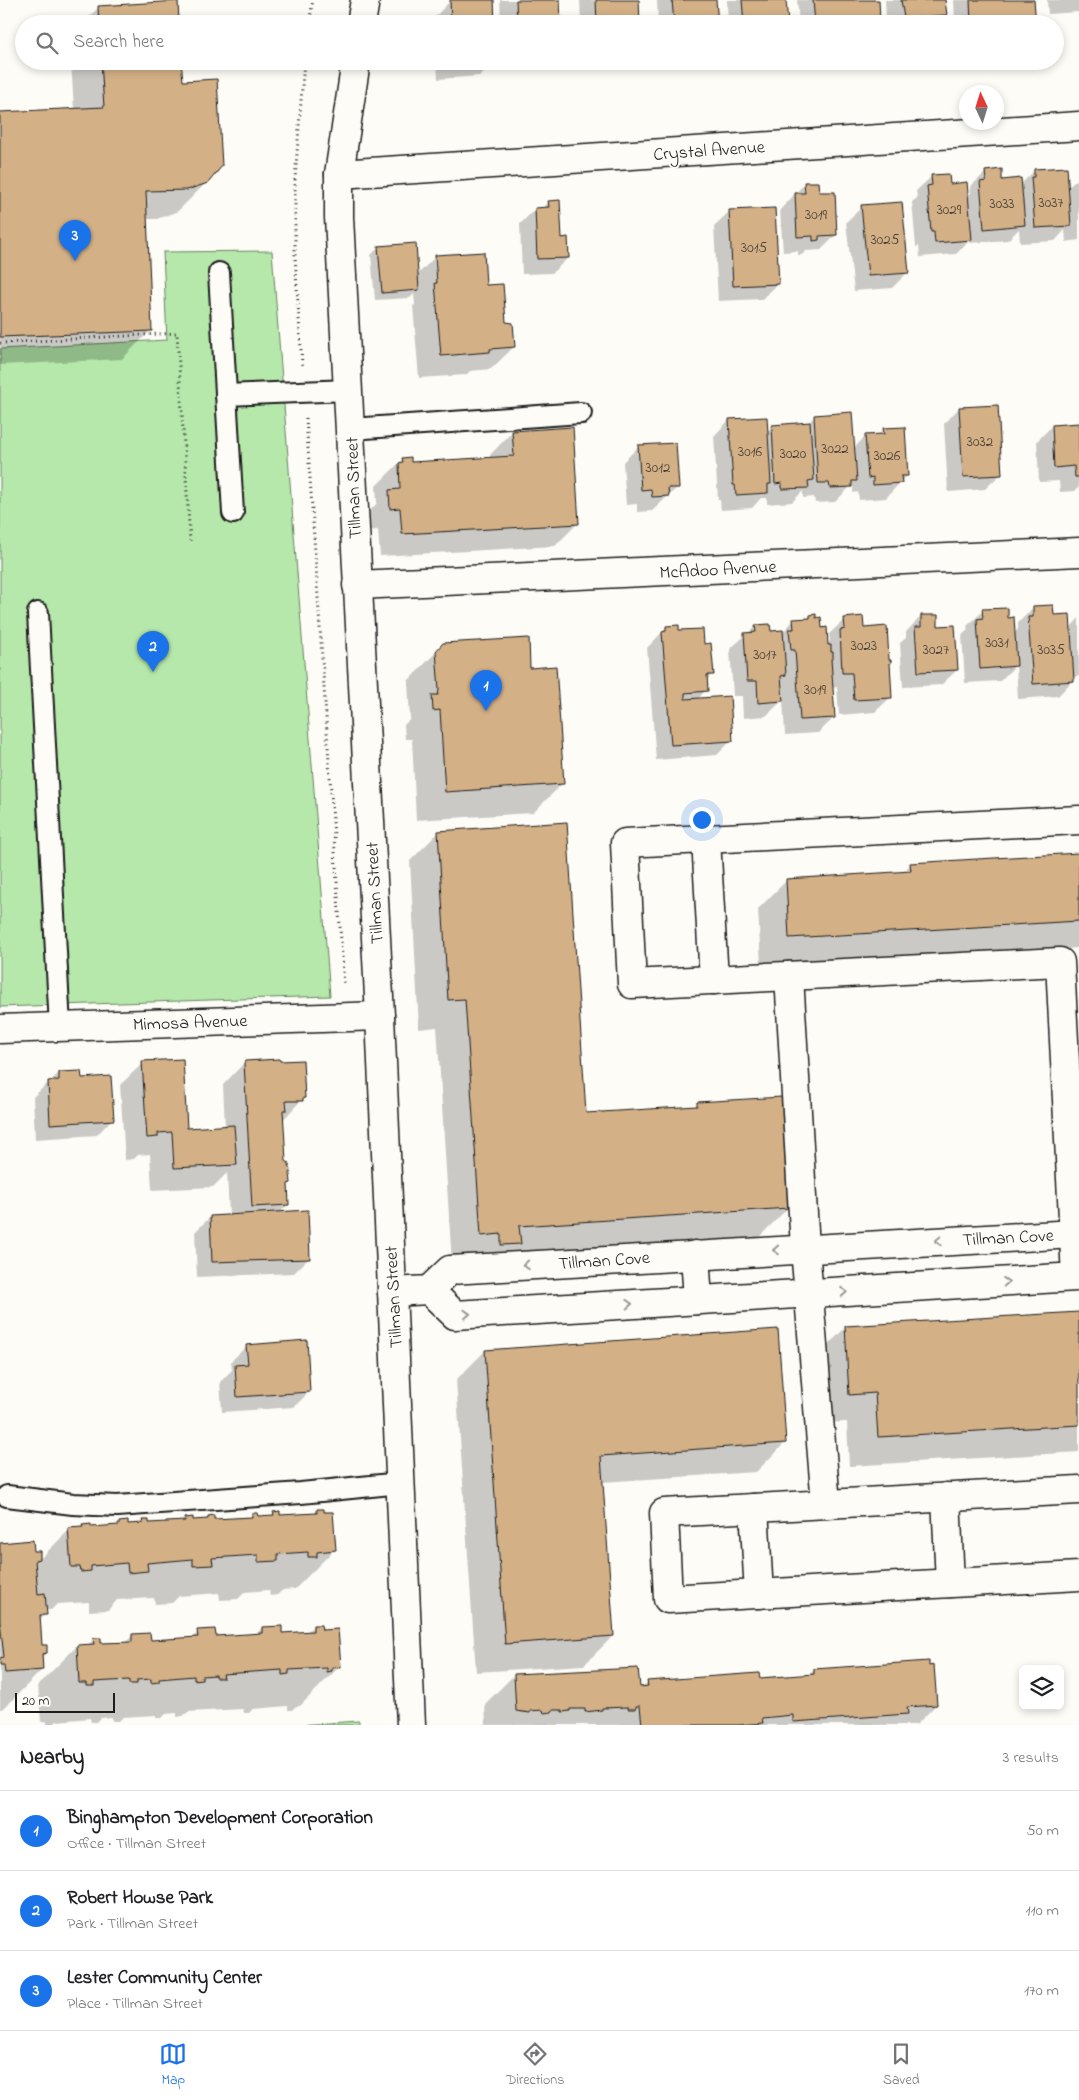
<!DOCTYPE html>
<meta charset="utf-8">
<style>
:root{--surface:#fff;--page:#f6f6f6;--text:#202124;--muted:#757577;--line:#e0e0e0;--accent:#1a73e8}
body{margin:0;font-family:"Indie Flower",sans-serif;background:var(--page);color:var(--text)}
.controls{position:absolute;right:15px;bottom:15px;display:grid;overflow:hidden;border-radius:8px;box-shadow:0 2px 8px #0003}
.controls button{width:45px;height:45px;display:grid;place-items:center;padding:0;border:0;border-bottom:1px solid var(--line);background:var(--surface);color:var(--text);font:25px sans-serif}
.compass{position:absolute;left:959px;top:85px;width:45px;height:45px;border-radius:50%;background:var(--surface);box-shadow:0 2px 8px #0003;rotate:356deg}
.scale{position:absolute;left:15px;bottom:12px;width:100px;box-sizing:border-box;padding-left:5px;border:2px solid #1c1c1c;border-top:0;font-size:14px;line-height:18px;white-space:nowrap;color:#1c1c1c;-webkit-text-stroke:4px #fdfcf7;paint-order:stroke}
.you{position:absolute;left:701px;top:819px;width:18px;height:18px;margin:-12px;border:4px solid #fff;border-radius:50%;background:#1a73e8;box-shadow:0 0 0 8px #1a73e833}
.badge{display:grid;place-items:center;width:32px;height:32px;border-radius:50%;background:var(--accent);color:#fff;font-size:16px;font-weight:700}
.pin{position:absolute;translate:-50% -41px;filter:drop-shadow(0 1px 2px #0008)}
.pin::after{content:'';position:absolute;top:26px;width:18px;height:15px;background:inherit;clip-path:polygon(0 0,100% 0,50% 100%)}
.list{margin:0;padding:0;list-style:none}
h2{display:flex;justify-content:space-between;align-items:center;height:65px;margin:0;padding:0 20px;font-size:21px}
h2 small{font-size:16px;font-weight:400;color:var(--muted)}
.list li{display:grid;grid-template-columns:32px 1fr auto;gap:15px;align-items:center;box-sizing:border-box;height:80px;padding:0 20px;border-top:1px solid var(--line)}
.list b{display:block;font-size:19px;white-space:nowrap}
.list p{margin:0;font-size:16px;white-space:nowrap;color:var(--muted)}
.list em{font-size:16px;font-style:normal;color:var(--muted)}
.icon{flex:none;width:28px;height:28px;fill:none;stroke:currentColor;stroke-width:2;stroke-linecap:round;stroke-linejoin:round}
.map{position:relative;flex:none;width:1079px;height:1725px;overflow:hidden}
.search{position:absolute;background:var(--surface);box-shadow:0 2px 8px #0003;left:15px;right:15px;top:15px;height:55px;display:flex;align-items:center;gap:12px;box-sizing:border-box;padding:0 18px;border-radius:28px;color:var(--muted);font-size:19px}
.sheet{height:305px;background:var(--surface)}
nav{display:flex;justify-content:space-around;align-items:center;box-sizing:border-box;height:70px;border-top:1px solid var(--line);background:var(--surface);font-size:14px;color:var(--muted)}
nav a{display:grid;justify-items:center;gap:2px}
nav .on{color:var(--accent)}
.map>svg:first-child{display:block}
</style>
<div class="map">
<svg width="1079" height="1725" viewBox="0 0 1079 1725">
<rect width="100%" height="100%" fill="#fdfcf7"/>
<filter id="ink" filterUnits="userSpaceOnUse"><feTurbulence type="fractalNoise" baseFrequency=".02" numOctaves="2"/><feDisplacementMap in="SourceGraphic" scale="10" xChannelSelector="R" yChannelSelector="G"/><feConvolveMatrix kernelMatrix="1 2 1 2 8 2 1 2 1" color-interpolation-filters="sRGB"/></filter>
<g filter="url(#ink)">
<g fill="#b5e8aa" stroke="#688263">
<polygon points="272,251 330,996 0,1007 0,349 167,340 163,252"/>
<polygon points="359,1721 359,1725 297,1725"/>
</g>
<g fill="#0003">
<polygon points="492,0 494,24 435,24 435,17 450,1"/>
<polygon points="500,0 559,0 560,24 501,24"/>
<polygon points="580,0 638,0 639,24 581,24"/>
<polygon points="657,0 715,0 716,24 658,24"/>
<polygon points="727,0 785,0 786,24 728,24"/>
<polygon points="797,0 877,0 879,20 875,24 799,24"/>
<polygon points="885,0 945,0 946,15 937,24 888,24 888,20 886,20"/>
<polygon points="954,0 1033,0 1034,24 955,24"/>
<polygon points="1047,0 1079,0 1079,12 1048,14"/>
<polygon points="99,7 178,24 82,24"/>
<polygon points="71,61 180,61 181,82 207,182 178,211 157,219 146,219 151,330 122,359 0,365 0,113 74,110"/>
<polygon points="437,61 495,61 480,76 438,79"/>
<polygon points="1034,171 1067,188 1079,178 1079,240 1066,242 1065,230 1055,241 1020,243 1019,229 1008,240 969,243 969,241 956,254 920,257 919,246 916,247 912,202 917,198 916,191 932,176 967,196 971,193 970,187 986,172 1001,181 1020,185"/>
<polygon points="805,183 818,194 836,235 821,250 806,251 802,255 798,255 798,251 783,252 780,210"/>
<polygon points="549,202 568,258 552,273 522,274 520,224 535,209 543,208"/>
<polygon points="862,207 907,273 892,288 854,291 846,222"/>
<polygon points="730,211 778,284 762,299 718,301 714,226"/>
<polygon points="379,247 417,275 435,257 485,286 504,324 514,347 491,369 470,371 466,375 419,378 413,306 415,305 414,294 410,298 375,300 371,255"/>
<polygon points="959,408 1001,474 985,489 948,492 944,424"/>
<polygon points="815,416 853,449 866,436 878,435 884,429 907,475 886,498 859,500 858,492 853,493 853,484 835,502 815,503 814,497 803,498 803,491 792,502 767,504 767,498 761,498 752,508 721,510 720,500 718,500 714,436 729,420 767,432 772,426 807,424"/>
<polygon points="1079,425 1079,487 1075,491 1060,492 1059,481 1039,482 1037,441 1052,426"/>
<polygon points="512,432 578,523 555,546 380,556 378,530 368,531 367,514 377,503 376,486 403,459 410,464 490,459 490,455"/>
<polygon points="638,447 678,487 652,511 637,512 637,504 626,505 623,462"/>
<polygon points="1033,608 1053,617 1070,628 1079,618 1079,676 1073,677 1073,680 1058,696 1018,699 1016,665 1000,681 965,683 962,635 968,630 967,626 983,611 1007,619 1014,634 1018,629 1018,623"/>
<polygon points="811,616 821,629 827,645 830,641 829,634 845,619 863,629 888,664 891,697 875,712 839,715 837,687 832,688 834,718 818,733 785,735 783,700 766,716 743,718 742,696 733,696 730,649 756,626 770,633 783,632 794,620 807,619"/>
<polygon points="921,616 937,627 957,670 941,685 903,687 900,643 906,638 906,632"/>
<polygon points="666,628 703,645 712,674 706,681 706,690 697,700 732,740 717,755 656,760 647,648"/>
<polygon points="444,644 529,670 562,784 533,813 416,820 412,739 405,739 404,725 410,719 408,681"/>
<polygon points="439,832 585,1114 694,1107 698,1104 788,1208 759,1237 509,1253 452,1264 437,1027 419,1029 410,861"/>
<polygon points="1079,854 1079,948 761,966 758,909 787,880 902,873 911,864"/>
<polygon points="245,1062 304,1097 283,1120 285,1162 289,1183 287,1185 288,1205 279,1213 309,1258 294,1273 197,1277 195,1232 210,1217 229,1216 227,1173 213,1187 152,1190 150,1154 138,1155 134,1159 125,1160 120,1085 143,1063 186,1129 225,1127 223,1085"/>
<polygon points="59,1073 81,1080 112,1119 97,1135 35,1139 33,1097"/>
<polygon points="1079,1313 1079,1452 849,1466 847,1422 821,1423 817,1356 846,1327"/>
<polygon points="247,1346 309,1392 294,1407 222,1412 220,1382 232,1370 231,1361"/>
<polygon points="485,1351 785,1443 756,1472 602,1482 613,1636 584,1665 476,1672 456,1380"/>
<polygon points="317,1511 334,1550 295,1589 283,1590 277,1595 270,1596 269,1590 245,1592 238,1599 220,1600 219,1593 179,1596 172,1603 155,1604 154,1598 117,1600 108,1610 89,1611 89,1602 57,1604 51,1610 45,1610 46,1614 39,1621 41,1647 46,1653 41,1658 42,1670 3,1709 0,1709 0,1544 33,1552 39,1552 39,1560 69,1530 80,1529 83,1526 90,1528 117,1526 120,1523 127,1526 139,1525 143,1521 148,1525 182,1522 185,1519 192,1522 205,1521 208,1517 213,1520 249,1518 252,1515 257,1518 270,1517 274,1513 279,1517 314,1514"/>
<polygon points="313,1626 339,1667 300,1706 296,1706 292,1710 288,1710 288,1706 253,1709 249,1713 244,1713 243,1709 188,1712 183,1716 177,1717 177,1713 166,1714 162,1718 156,1718 156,1715 123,1717 119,1721 112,1721 112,1717 101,1718 97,1722 91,1722 90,1718 57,1721 54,1724 47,1725 47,1721 41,1722 38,1685 77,1646 87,1646 94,1639 100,1645 125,1643 132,1636 150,1642 191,1639 198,1632 214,1637 255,1635 262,1628 281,1634 307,1632"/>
<polygon points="814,1670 936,1705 916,1725 486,1725 485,1704 514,1675 639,1688 642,1688 648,1682 809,1675"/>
</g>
<g fill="#d4b086" stroke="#1c1c1c">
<polygon points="450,0 494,0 495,24 451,24"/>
<polygon points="516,0 560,0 561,24 517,24"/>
<polygon points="596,0 639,0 640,24 597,24"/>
<polygon points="672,0 716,0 718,24 674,24"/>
<polygon points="742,0 786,0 788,24 744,24"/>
<polygon points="813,0 879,0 880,21 815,24"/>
<polygon points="901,0 945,0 947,15 904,18"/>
<polygon points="970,0 1034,0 1036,24 971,24"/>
<polygon points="178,1 179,24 99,24 98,6"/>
<polygon points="101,61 181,61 183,81 217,79 222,166 208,183 187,190 146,191 152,331 0,337 0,112 104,107"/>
<polygon points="453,61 497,61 453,64"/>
<polygon points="1067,167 1071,226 1035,228 1031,177 1034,177 1034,169"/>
<polygon points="1002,169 1002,180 1021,178 1025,225 984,229 980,182 986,181 985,171"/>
<polygon points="949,174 950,184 967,182 972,240 935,243 934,232 931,232 927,186 932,185 931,175"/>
<polygon points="804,182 818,182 819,192 835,192 837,235 819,236 819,240 813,241 813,236 797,237 795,193 805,193"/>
<polygon points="560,200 562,238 568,237 569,258 537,259 535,208 549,207 548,201"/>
<polygon points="902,202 909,273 868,276 861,205"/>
<polygon points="775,208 779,284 733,286 729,210"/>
<polygon points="416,243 419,290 382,293 378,246"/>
<polygon points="484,252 486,285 503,284 506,322 513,323 515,347 490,349 490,352 441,356 435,283 437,283 435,255"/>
<polygon points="998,405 1002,475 963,477 959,407"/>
<polygon points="852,412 857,481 852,481 852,487 830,488 829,483 818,483 814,415"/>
<polygon points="767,417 771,484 768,484 768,493 736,495 735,485 733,485 729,419"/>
<polygon points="810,422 814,480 808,481 809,488 782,489 782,483 775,484 772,425"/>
<polygon points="1079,423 1079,477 1075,477 1074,466 1054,468 1052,425"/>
<polygon points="573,427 579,524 402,534 400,508 390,509 389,490 400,489 399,463 403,462 402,458 411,457 411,462 514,456 512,431"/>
<polygon points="905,427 908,476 901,476 902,483 873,485 873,477 868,478 865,435 884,434 883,428"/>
<polygon points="676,443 679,488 668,488 669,496 652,497 651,489 641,490 638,445"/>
<polygon points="1053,605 1054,615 1070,614 1074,681 1033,684 1028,617 1033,617 1033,606"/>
<polygon points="1008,608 1008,618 1014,617 1017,666 980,669 977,619 983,618 982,609"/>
<polygon points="816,614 816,618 821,617 822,628 827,627 828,645 831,645 831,652 833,652 833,659 831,659 835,718 800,720 795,650 791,650 789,629 794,629 793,619 810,618 810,615"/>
<polygon points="921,615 938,615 938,626 955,625 958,670 918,672 915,627 921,627"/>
<polygon points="863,616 864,628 887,626 889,660 891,660 891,663 890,663 892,698 854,700 852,673 842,673 840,630 845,629 844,618"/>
<polygon points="770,624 771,631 783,630 786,675 781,676 783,701 758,703 757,681 747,681 744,633 756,632 755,625"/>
<polygon points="679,625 679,630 703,629 704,644 711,643 714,675 707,675 708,691 685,693 685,699 730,696 733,741 671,745 662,632 666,631 666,626"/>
<polygon points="529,638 530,668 556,666 564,784 445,792 440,710 433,711 432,695 438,695 439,690 436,651 443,643"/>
<polygon points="567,822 586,1113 697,1106 697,1102 782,1097 789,1208 519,1226 521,1244 501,1245 501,1234 481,1236 465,999 448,1000 438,831"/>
<polygon points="1079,853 1079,921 789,938 786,879 911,871 910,863"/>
<polygon points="183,1059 187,1128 234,1125 237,1165 174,1168 172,1132 158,1133 158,1137 147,1138 142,1061"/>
<polygon points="279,1059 280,1061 303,1060 305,1098 303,1098 303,1101 286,1101 287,1110 283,1110 286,1161 289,1163 291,1183 288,1184 289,1205 252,1207 244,1063 245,1061"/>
<polygon points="81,1071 82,1078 111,1076 114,1120 50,1124 48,1081 59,1080 59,1072"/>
<polygon points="308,1210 310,1259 212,1262 210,1216"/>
<polygon points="1079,1312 1079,1425 878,1437 875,1393 849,1395 845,1326"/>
<polygon points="778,1329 786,1443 601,1456 614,1636 505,1644 485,1350"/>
<polygon points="307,1340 310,1392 237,1397 235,1365 248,1364 246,1345"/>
<polygon points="317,1509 324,1509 324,1512 333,1512 336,1550 317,1552 317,1557 308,1557 308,1552 278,1554 278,1561 258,1562 258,1555 212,1558 213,1565 193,1566 193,1559 147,1563 148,1571 128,1573 127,1563 91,1566 91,1571 81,1572 80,1567 71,1567 68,1528 83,1527 82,1525 91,1524 91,1527 119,1525 119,1522 128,1521 128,1524 143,1523 142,1520 149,1520 149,1523 185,1521 185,1518 193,1517 193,1520 208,1519 208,1516 214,1515 214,1519 252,1517 252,1513 257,1513 258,1516 274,1515 273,1512 280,1511 280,1515 317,1513"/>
<polygon points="33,1540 34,1551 40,1551 40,1559 35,1560 38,1594 45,1593 47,1615 40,1615 42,1645 47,1645 47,1653 42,1654 43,1670 5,1673 4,1665 0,1665 0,1658 4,1657 0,1621 0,1543"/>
<polygon points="313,1625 321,1625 322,1630 338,1629 341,1667 332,1668 332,1671 327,1672 327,1668 289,1670 289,1674 282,1675 282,1670 223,1674 224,1678 216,1678 216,1675 202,1676 202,1679 194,1680 194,1676 159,1679 159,1682 151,1683 151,1679 137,1680 137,1684 129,1684 129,1680 94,1682 94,1686 86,1686 86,1683 79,1683 77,1645 94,1644 93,1638 101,1638 101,1643 132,1642 132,1634 150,1633 151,1640 198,1637 197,1630 215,1629 216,1636 262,1633 262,1627 282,1626 282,1633 313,1631"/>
<polygon points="929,1661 929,1666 934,1665 937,1705 907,1707 908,1714 793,1722 793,1715 762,1718 763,1723 738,1725 642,1725 640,1706 636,1706 636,1709 628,1709 628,1707 602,1708 602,1710 585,1712 585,1709 570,1709 570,1711 562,1712 562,1710 552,1710 552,1712 544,1713 543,1710 530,1711 530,1713 516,1711 514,1674 638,1668 640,1687 648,1686 647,1681 759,1673 760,1678 814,1674 814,1669"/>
</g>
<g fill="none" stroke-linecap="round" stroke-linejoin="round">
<defs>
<g id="lane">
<polyline points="219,273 233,513"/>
<polyline points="226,395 349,390"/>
<polyline points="351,429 581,413"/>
<polyline points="38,613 60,1027"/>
<polyline points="7,1496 73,1504 117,1506 301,1493 401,1483"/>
</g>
<g id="street">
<polyline points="339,174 1079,126"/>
<polyline points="357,585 1079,552"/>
<polyline points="706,839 714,980"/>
<polyline points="789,976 805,1248 826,1504"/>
<polyline points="695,1255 698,1300"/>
<polyline points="429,1290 455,1315 1076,1277 1060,962 632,984 625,843 1079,820"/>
<polyline points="392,1292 429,1290 450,1270 1074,1234"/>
<polyline points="1079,1490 664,1513 668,1599 1079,1576"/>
<polyline points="946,1497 950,1583"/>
<polyline points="754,1508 759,1594"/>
</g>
<g id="secondary">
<polyline points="361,24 365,0"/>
<polyline points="356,61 339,174 339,217 380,1016 411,1725"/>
<polyline points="0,1029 380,1016"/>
</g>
</defs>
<use href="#lane" stroke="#1c1c1c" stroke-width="24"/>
<use href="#street" stroke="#1c1c1c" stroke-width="31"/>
<use href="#secondary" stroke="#1c1c1c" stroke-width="31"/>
<g stroke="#1c1c1c" stroke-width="3" stroke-dasharray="1 4" stroke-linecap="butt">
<polyline points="309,24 313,0"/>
<polyline points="0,343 177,333 190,541"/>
<polyline points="302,365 295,256 295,180 304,61"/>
<polyline points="306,418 344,986"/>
</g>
<use href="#lane" stroke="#fdfcf7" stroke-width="20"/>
<use href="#street" stroke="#fdfcf7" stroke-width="28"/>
<use href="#secondary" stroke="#fdfcf7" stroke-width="28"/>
</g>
<defs><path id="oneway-chevron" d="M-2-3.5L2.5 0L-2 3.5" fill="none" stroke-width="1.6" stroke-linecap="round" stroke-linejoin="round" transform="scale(1.25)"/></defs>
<g stroke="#989794">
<use href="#oneway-chevron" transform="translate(938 1241) rotate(177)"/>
<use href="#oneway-chevron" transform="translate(776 1250) rotate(176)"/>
<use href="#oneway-chevron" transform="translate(526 1265) rotate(176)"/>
<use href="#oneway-chevron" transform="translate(1006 1282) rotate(-4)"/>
<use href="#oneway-chevron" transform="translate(844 1292) rotate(-4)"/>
<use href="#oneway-chevron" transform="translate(629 1304) rotate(-3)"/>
<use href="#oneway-chevron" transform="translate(467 1314) rotate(-3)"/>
</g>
</g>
<g text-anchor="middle" stroke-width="4" stroke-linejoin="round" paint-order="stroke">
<g font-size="15" fill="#4a4136">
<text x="1051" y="207">3037</text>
<text x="1002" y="208">3033</text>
<text x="949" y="214">3029</text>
<text x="816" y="219">3019</text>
<text x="885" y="244">3025</text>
<text x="754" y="252">3015</text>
<text x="980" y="446">3032</text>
<text x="835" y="453">3022</text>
<text x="750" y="456">3016</text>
<text x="793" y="458">3020</text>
<text x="887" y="460">3026</text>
<text x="658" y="472">3012</text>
<text x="997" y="647">3031</text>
<text x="864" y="650">3023</text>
<text x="936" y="654">3027</text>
<text x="1051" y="654">3035</text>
<text x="765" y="659">3017</text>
<text x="815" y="694">3019</text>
</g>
<g font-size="18" fill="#1c1c1c" stroke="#fdfcf7">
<text transform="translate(709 150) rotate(-4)" y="6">Crystal Avenue</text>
<text transform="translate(353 488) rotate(-92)" y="6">Tillman Street</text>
<text transform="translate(718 569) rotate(-3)" y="6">McAdoo Avenue</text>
<text transform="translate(374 893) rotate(-93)" y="6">Tillman Street</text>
<text transform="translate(190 1022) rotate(-2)" y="6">Mimosa Avenue</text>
<text transform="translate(1008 1237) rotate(-3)" y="6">Tillman Cove</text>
<text transform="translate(604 1260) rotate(-4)" y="6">Tillman Cove</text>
<text transform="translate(393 1297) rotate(-93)" y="6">Tillman Street</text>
</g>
</g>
</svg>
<div class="controls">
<button><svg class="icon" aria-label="layers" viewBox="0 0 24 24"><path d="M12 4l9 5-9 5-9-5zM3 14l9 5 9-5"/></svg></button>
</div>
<svg class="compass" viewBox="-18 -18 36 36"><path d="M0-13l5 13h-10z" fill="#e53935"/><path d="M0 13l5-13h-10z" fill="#757577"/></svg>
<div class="scale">20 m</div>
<div class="you"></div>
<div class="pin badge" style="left:486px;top:711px">1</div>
<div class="pin badge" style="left:153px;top:672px">2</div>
<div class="pin badge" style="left:75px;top:261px">3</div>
<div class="search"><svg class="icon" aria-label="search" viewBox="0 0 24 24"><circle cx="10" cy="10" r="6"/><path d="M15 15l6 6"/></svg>Search here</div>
</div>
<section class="sheet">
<h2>Nearby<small>3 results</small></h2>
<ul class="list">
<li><span class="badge">1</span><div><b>Binghampton Development Corporation</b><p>Office · Tillman Street</p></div><em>50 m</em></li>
<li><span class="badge">2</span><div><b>Robert Howse Park</b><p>Park · Tillman Street</p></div><em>110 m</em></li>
<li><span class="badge">3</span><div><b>Lester Community Center</b><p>Place · Tillman Street</p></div><em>170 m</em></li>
</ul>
</section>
<nav>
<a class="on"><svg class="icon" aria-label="map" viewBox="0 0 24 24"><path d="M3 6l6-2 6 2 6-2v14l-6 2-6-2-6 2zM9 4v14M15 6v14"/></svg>Map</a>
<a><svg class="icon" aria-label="directions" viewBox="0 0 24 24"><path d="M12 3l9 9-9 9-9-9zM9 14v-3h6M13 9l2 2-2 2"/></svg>Directions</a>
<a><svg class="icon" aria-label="saved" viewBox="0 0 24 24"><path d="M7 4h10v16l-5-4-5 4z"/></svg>Saved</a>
</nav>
